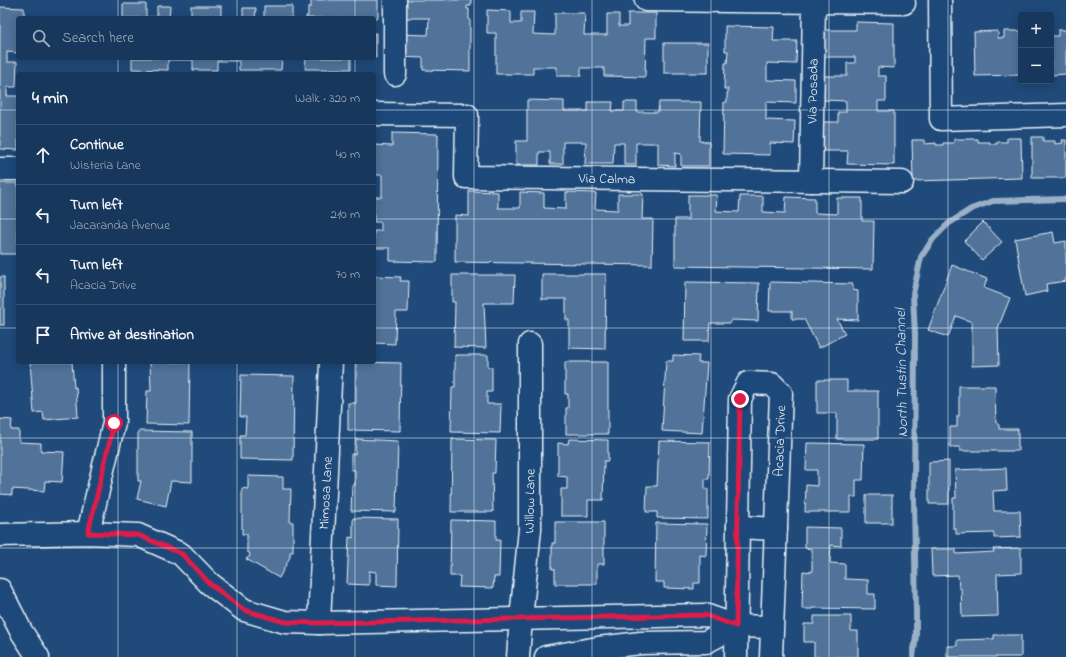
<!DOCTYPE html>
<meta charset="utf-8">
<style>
:root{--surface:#17385c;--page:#244365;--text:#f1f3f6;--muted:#9eacbb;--line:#365272}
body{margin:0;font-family:"Indie Flower",sans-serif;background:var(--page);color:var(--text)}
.controls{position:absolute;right:12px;top:12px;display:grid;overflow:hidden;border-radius:4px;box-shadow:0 2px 10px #0003}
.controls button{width:36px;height:36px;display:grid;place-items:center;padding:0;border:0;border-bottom:1px solid var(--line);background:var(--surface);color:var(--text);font:20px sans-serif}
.stop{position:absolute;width:12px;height:12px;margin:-9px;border:3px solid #e11d48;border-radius:50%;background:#fff}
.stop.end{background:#e11d48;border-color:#fff;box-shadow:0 1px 4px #0008}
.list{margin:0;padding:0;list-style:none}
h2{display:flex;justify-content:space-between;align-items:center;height:52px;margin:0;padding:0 16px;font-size:17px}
h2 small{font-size:13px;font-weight:400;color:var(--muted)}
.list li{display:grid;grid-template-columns:26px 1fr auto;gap:12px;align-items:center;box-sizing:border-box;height:60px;padding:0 16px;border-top:1px solid var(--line)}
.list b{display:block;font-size:15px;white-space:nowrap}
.list p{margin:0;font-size:13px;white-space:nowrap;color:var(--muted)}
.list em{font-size:13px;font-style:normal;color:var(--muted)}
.icon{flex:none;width:22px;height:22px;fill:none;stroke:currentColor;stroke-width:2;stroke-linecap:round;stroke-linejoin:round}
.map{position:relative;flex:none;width:1066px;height:657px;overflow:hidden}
.search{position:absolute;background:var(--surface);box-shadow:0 2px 10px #0003;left:16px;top:16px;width:360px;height:44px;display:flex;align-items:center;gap:10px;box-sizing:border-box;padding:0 14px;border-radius:4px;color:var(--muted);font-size:15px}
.panel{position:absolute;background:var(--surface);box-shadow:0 2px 10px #0003;left:16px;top:72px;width:360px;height:292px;border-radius:4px}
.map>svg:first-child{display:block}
</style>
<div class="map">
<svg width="1066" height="657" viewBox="0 0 1066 657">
<rect width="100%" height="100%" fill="#1f4a7a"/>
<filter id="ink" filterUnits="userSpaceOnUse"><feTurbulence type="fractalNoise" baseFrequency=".025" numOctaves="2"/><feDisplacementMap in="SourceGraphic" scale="8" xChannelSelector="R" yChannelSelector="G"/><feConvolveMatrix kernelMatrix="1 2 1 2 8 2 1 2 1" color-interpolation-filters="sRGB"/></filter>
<g filter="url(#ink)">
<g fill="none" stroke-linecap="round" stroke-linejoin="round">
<polyline stroke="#9ab0c7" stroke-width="6" points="913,657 916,636 916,612 914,501 915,335 913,294 921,257 933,239 948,224 971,209 993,201 1066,199"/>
</g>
<g fill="#517399" stroke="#e8f1f8">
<polygon points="311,0 378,0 378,18 306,18 306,16 308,16 308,7 311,7"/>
<polygon points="399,0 471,0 471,6 467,6 467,9 469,9 469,19 470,19 470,71 423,70 423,58 398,57 398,34 428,35 429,18 399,18"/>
<polygon points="123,4 146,4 146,17 157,17 157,6 170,6 169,18 123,18"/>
<rect x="191" y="6" width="30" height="12"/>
<rect x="264" y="6" width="28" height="12"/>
<polygon points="0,7 24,8 24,18 18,18 18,53 7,52 7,62 17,62 16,87 7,87 7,96 18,96 18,150 0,149"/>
<polygon points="243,8 256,8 255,18 243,18"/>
<polygon points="487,10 511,11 511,23 521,23 521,12 534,12 533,34 555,35 555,13 585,13 584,35 607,35 607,14 619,14 619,26 628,26 628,13 656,13 656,38 646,38 645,77 604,76 604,68 581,68 581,76 557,76 557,67 533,67 533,74 496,74 496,33 487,33"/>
<polygon points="856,22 894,23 894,68 878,67 878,76 886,76 886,101 878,101 878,111 894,111 894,165 847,164 848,151 823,151 823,122 838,122 838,112 846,112 846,101 824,100 824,76 847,76 847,63 855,63 855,57 824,57 824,30 856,30"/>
<polygon points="725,26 774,27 773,41 797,41 796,64 767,63 767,80 796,81 796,103 766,102 766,120 795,121 794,144 770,143 770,155 723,154 724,102 727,102 727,93 728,93 728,89 724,89 725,63 727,63 728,51 725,51"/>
<polygon points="1051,30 1052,36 1058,36 1058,30 1066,30 1066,74 1051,75"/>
<polygon points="998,31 998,38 1004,38 1004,31 1021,31 1021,75 975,76 974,32"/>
<polygon points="374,33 376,33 376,58 374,57"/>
<rect x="664" y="43" width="44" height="30"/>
<polygon points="132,58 282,58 281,70 239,70 239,61 217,61 217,70 193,70 193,60 168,60 168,70 132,69"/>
<polygon points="306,58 351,58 351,69 305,69"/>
<polygon points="527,100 564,101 564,111 588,111 588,102 613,102 612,111 624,111 624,102 637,102 637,112 658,112 659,102 701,102 700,141 709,142 709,166 681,166 681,154 675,153 675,166 658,165 658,143 636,143 636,165 624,165 624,143 614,143 613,164 585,164 586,142 563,142 563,164 550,164 550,152 539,152 539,165 516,165 516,141 527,141"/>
<polygon points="392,133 438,134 437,262 390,261 390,248 374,248 374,231 381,231 381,222 374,222 374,197 382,197 382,175 374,175 374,145 392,146"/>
<polygon points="1032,137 1043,137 1043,141 1055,141 1055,144 1063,143 1062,140 1066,140 1066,178 1032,178"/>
<polygon points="1007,138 1021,138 1022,178 913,181 912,140 925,140 925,144 936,143 936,145 943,145 943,143 954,143 954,139 978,139 978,142 990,142 990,144 997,144 997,142 1007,142"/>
<rect x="0" y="183" width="18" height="71"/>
<polygon points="469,191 498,192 498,208 520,208 520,192 544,193 544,208 566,209 566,192 596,193 595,209 618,210 618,194 643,194 642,219 653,219 652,265 455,262 455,215 469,216"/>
<polygon points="688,195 717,195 716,211 739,212 740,196 763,196 763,212 785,213 786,197 815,198 815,213 837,214 837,198 862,198 862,221 874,221 873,269 675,266 675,219 688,219"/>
<polygon points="983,222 1002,242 982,260 964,241"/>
<polygon points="1053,232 1055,243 1066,241 1066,281 1046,284 1047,291 1025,296 1015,239"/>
<polygon points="952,265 987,279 984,288 1010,298 998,328 999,365 972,366 972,322 956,316 948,337 928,330"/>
<polygon points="542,274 606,274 605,349 569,348 569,320 566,320 566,299 542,299"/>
<polygon points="452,275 515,275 514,303 484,303 486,348 454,347 455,302 452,302"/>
<polygon points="374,276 401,277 400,281 409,281 408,312 396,312 395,344 374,343"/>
<rect x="0" y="277" width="4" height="48"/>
<polygon points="685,282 759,283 758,321 731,320 731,323 710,323 709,341 684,341"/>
<polygon points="770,282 853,284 853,290 858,291 858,320 837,319 845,334 819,348 804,319 792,319 792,311 769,311"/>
<polygon points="455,355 488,355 488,367 492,367 492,392 487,392 487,404 501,404 500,433 451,432 452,387 455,387"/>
<polygon points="673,355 699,356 698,363 707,363 702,433 662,431 666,361 673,361"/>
<polygon points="30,362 72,362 74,388 76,387 78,417 44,420 43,412 34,413"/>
<polygon points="150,362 190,362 189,425 146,424 147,391 151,391"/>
<polygon points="356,362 401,363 400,431 348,430 348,403 356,403"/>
<polygon points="565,362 608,362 608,434 566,434 566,408 568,408 568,394 565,394"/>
<polygon points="241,375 294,376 293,460 240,459 240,435 245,435 246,417 240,417"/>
<polygon points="817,380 847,380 847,391 878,391 878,439 837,439 837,413 817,413"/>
<polygon points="959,386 995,386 996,423 999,425 999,429 1018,429 1018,451 960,451 960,447 950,447 950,427 957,427 957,416 959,416"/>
<polygon points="0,419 12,420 11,430 19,430 19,442 41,443 41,451 64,452 62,482 45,481 44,491 12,489 12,495 0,494"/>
<polygon points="138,431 192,432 192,482 171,481 166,506 137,499 141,481 138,481"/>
<polygon points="356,439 398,441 396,512 351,511 352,485 355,485 355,470 351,470 351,454 355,454"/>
<polygon points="452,439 496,440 495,473 492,473 493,512 451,512"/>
<polygon points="569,439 608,440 608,461 604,461 603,500 588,500 588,516 561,516 561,489 567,489 567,477 558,476 558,443 568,444"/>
<polygon points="659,441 710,442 709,479 705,479 705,489 708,489 708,519 657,518 657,512 646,512 647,486 657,486"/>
<polygon points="807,443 864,444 863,480 856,480 856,497 851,497 851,512 805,512 806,485 817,486 817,470 806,470"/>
<polygon points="949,461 949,504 929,504 929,462"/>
<polygon points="1006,468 1007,490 993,491 994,511 1020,511 1021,537 994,538 994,533 956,534 956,528 953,529 953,498 956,498 955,470"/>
<polygon points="248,476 283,477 283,489 291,489 290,522 293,522 293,552 290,552 290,557 279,578 246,559 250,556 249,552 247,552 247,534 242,534 242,488 248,489"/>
<rect x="866" y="495" width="26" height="28"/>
<polygon points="353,518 398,519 397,586 376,585 376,572 369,571 369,585 347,584 349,537 353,538"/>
<polygon points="451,520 496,521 496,540 500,540 499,577 494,577 493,588 459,587 460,576 450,576"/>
<polygon points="555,522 604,522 604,564 597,564 597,584 555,584 555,569 552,569 552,543 555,543"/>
<polygon points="656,523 707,524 706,556 700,555 700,583 694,583 694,589 664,588 664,582 655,582"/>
<polygon points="805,527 841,528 841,546 831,545 830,563 845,564 845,579 868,580 868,594 875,594 875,609 812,608 812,609 802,609 803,571 812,572 812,549 805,548"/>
<polygon points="1021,548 1021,573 997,574 998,616 962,617 961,588 959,588 958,575 932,576 931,549 956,549 956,554 994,552 993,549"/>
<polygon points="814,616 851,616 851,631 858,631 858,657 814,657 814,642 804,642 804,624 814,624"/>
<polygon points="994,635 1021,635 1021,657 947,657 947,646 957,646 957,640 994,639"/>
</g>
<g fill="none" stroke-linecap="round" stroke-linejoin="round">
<defs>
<g id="minor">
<polyline points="395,0 395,74"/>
<polyline points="646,0 904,3"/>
<polyline points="940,0 941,119 1066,115"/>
<polyline points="374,114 467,115 466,177 902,182"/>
<polyline points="0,169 18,169"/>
<polyline points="811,181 814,2"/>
<polyline points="738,527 776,529"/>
<polyline points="88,533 114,423 114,362"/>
<polyline points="0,535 88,533 138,535 181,554 209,583 244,610 285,622 319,623 705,615 736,626 771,627"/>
<polyline points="0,590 21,631 38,657"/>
<polyline points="319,623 331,362"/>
<polyline points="518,657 521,619 530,529 530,344"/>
<polyline points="546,657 598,648 641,643 706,642 736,626"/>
<polyline points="736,657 740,399 748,383 772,384 781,393 771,657"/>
</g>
</defs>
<use href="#minor" stroke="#e8f1f8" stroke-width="25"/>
<use href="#minor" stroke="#1f4a7a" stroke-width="22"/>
</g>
</g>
<g fill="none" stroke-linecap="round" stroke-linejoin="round" filter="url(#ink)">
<polyline stroke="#e11d48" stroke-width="5" points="114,423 88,533 138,535 182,554 209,583 244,610 285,622 319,623 705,615 736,626 740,399"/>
</g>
<path fill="none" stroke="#e8f1f8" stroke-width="1" stroke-opacity="0.55" d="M 118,0 L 118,18M 237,0 L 237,18M 355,0 L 355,18M 474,0 L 474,657M 592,0 L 592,657M 711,0 L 711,657M 829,0 L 829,657M 948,0 L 948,657M 118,58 L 118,74M 237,58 L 237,74M 355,58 L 355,74M 0,110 L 18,110M 374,110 L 1066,110M 0,219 L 18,219M 374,219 L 1066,219M 0,328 L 18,328M 374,328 L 1066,328M 118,362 L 118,657M 237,362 L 237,657M 355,362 L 355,657M 0,438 L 1066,438M 0,548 L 1066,548"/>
<g text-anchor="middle" stroke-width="4" stroke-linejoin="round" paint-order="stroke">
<g font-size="14" fill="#e8f1f8" stroke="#1f4a7a">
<text transform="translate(812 91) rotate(-89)" y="5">Via Posada</text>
<text transform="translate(607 178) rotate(1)" y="5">Via Calma</text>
<text transform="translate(779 441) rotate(-88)" y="5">Acacia Drive</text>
<text transform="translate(325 493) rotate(-87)" y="5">Mimosa Lane</text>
<text transform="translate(529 501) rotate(-89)" y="5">Willow Lane</text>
</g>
<g font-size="15" font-style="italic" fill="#d4e1ec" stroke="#1f4a7a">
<text transform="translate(901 373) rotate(-91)" y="5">North Tustin Channel</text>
</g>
</g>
</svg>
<div class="controls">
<button>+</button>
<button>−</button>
</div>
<div class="stop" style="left:114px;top:423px"></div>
<div class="stop end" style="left:740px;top:399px"></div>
<div class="search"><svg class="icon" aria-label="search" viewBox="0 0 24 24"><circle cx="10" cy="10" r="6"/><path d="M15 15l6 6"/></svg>Search here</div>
<section class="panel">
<h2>4 min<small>Walk · 320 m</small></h2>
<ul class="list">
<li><svg class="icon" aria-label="ahead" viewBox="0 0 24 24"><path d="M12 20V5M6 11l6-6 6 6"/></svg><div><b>Continue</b><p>Wisteria Lane</p></div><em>40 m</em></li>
<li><svg class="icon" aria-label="left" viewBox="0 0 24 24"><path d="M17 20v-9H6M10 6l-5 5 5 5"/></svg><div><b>Turn left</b><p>Jacaranda Avenue</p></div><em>210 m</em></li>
<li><svg class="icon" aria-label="left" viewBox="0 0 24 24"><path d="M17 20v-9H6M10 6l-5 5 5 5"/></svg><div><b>Turn left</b><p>Acacia Drive</p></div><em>70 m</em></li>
<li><svg class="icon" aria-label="arrive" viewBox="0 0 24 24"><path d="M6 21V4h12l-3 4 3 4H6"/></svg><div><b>Arrive at destination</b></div></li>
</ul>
</section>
</div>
